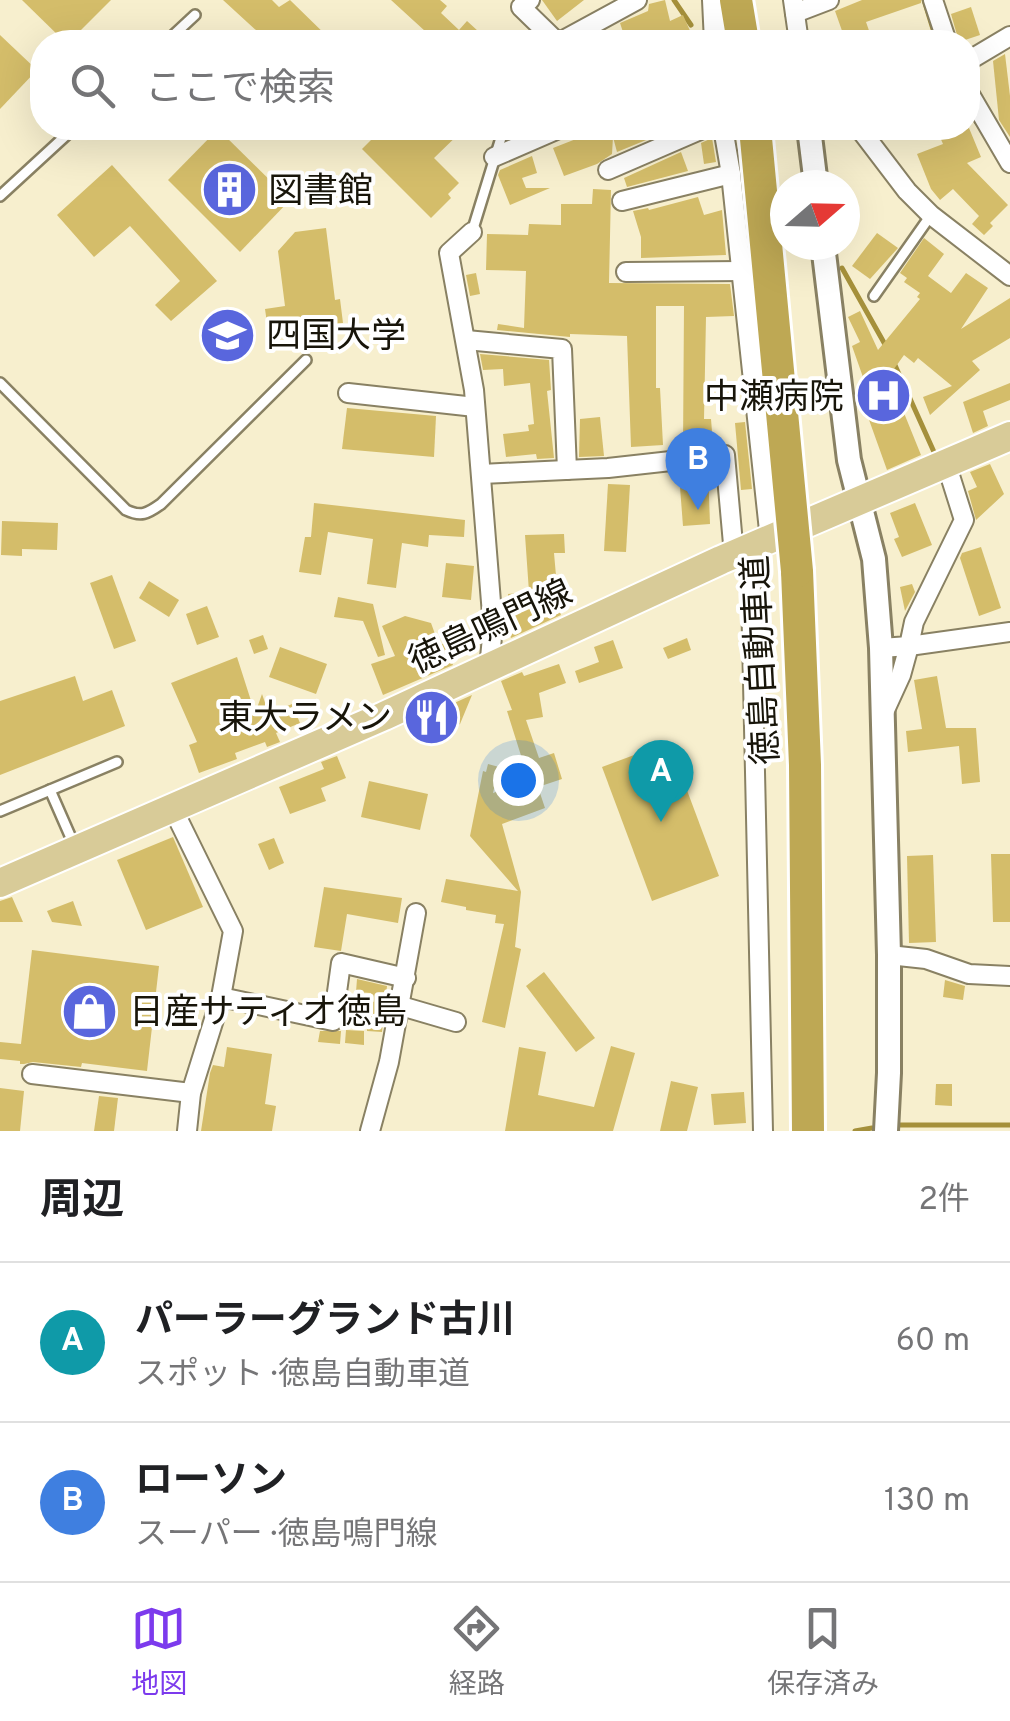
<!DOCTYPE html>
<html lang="ja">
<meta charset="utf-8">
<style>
:root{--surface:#fff;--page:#f6f6f6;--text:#202124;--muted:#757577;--line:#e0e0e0;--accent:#7c3aed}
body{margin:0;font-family:Overpass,"Noto Sans JP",sans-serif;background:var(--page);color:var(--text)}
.compass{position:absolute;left:770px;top:170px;width:90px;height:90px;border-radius:50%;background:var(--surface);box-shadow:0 10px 40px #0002;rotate:70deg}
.you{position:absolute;left:518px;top:780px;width:35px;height:35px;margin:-25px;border:8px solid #fff;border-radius:50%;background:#1a73e8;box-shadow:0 0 0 15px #1a73e833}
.badge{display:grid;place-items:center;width:65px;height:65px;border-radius:50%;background:var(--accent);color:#fff;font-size:32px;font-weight:700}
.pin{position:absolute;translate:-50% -82px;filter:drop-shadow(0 2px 5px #0008)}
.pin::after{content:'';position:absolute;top:52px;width:35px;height:30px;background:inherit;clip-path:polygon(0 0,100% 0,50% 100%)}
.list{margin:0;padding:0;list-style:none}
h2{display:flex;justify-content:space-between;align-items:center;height:130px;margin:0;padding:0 40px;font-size:42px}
h2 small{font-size:32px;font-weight:400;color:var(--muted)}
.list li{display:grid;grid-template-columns:65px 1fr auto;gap:30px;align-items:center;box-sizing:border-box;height:160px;padding:0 40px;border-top:2px solid var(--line)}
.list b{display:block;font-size:38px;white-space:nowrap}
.list p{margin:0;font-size:32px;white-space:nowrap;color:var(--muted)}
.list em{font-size:32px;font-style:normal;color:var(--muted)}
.icon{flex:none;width:55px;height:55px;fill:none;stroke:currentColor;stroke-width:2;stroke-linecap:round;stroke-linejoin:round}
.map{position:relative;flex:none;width:1010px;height:1131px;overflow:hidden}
.search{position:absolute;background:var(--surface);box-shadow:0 10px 40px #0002;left:30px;right:30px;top:30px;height:110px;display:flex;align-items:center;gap:25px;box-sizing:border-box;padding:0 35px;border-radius:40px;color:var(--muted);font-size:38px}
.sheet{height:450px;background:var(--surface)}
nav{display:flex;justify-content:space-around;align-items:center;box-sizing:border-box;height:140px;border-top:2px solid var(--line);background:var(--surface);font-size:28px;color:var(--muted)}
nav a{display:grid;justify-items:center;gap:5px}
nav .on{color:var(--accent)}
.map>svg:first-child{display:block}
</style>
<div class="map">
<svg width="1010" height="1131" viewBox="0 0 1010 1131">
<rect width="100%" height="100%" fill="#f7efce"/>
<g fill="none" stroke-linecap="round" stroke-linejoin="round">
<g stroke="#a5903b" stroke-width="5">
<polyline points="674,0 691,25"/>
<polyline points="924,0 937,42"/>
<polyline points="968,109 977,123"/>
<polyline points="842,268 887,348"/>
<polyline points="894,363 934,452"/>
<polyline points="896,664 906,622"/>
<polyline points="900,1125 1010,1125"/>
<polyline points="855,1131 872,1128"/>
</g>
</g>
<g fill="#d4bd6a">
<polygon points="22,0 111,0 69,42 65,42"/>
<polygon points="223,0 272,0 279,7 290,0 333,42 269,42"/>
<polygon points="391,0 440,0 447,6 441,13 459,30 467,21 490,42 437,42"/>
<polygon points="542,0 584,0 557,21"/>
<polygon points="665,0 670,21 683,15 695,42 643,42 639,31 624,35 620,23 648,11 649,4"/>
<polygon points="862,0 921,0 921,3 866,22 873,42 846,42 835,11"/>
<polygon points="971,7 980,35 959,42 951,14"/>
<polygon points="0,35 37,70 0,109"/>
<polygon points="1005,54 1010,96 1010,137 999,120 993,61"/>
<polygon points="383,128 404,128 409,133 415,128 465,128 434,158 459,183 448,194 451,198 431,218 362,149"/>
<polygon points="573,128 640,128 641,131 648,129 651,138 617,152 613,137 612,154 597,164 564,176 553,148 576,139"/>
<polygon points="936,128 969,128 981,157 967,163 1008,205 990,223 993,226 984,235 972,224 979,216 953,189 940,200 931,189 917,154 943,144"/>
<polygon points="218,129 290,200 240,252 168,180"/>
<polygon points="712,138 716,162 704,164 701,143"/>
<polygon points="681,152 688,171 627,187 624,178"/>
<polygon points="532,156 537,173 522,178 526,188 550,188 510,205 498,175 500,170"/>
<polygon points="112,165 217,281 171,321 155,305 180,281 130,226 94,257 57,215"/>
<polygon points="593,189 611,190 609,283 730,284 734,316 706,317 704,419 711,419 713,444 683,447 684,306 656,306 656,388 660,388 663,445 631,447 627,336 570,334 570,337 497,330 498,324 524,328 526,271 486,270 487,234 528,235 529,224 561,225 561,204 592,204"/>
<polygon points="698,197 704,215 722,210 726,255 641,258 641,237 633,211 648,208 649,210"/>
<polygon points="326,228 335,300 340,299 343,323 280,332 278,322 267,323 265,309 285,306 278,251 295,232"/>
<polygon points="877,233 898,248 870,279 852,266"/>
<polygon points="924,238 944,254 928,276 951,293 966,273 988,288 961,329 1010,298 1010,338 972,361 980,370 930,415 923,397 952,386 918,358 914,363 904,355 889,376 921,455 887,470 868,417 876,414 852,346 860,342 848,317 860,311 878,350 920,299 917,297 920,293 904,282 907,278 900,273"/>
<polygon points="476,273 480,294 470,296 466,275"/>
<polygon points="480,354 549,360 551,390 547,391 554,458 537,459 536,454 506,457 503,434 529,431 528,425 534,424 530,383 504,386 503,369 483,370"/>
<polygon points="1010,383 1010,400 983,411 988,426 973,433 963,402"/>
<polygon points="347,408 436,416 434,457 342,449"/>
<polygon points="600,417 604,456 579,457 580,419"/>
<polygon points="745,422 752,489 741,490 735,423"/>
<polygon points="990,464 1004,494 976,520 968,491 977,487 970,472"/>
<polygon points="708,469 710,524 683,526 679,474"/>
<polygon points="608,484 630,485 626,552 604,551"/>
<polygon points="314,503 465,520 464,537 429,535 428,547 402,543 396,588 367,584 373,539 328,532 321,575 299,572 305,537 311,537"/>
<polygon points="915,503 932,545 902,557 894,539 899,537 890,513"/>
<polygon points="2,521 58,523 57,550 22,549 22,556 1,555"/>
<polygon points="564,534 565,553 554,553 557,587 552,587 561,615 511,638 505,621 510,619 508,594 529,592 525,535"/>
<polygon points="981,547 1001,608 979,616 960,558 962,553"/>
<polygon points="446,563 474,566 471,600 442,597"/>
<polygon points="112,575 136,641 114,649 90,583"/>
<polygon points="149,581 179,600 169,617 139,598"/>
<polygon points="912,584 915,592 905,611 900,587"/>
<polygon points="338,597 373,604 385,655 378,657 363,621 334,617"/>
<polygon points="207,606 219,637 197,645 186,614"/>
<polygon points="405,616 431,623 439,645 445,643 453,665 383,695 371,664 395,656 382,626"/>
<polygon points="263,635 268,649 254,654 249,640"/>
<polygon points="687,638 691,650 668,659 663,648"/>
<polygon points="613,640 623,668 579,683 575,671 599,662 594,647"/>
<polygon points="280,647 327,664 316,694 269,677"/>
<polygon points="237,657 253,707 257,708 262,694 269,714 292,704 300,723 276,733 280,742 267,747 265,742 235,753 237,759 199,773 189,745 197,742 171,683"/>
<polygon points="559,664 566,683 539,693 543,717 526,720 539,758 554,753 562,779 538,787 545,808 502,824 521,892 515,947 521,949 505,1028 482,1022 504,924 495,923 496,915 466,910 466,907 441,902 446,879 518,891 470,836 483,771 486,772 488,764 499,767 493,793 529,781 507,711 512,710 501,681 522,672 524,676"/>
<polygon points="75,676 83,701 112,690 125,726 0,775 0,701"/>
<polygon points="937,676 946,728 976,728 980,782 962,784 959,746 908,752 906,731 922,729 914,680"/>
<polygon points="472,695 460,724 446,730 443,722 433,725 414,721"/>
<polygon points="669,742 719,876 652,901 602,767"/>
<polygon points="337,756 346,778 321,788 326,801 290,814 279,787 324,769 321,762"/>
<polygon points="369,781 428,794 420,830 361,817"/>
<polygon points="173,837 203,907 146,930 117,860"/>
<polygon points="274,838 284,863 269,870 258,844"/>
<polygon points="991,854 1010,854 1010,922 993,922"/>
<polygon points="933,855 936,942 909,943 907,856"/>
<polygon points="324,887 402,898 398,923 347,914 341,951 314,947"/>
<polygon points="12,897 23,922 0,922 0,901"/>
<polygon points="73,901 82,926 52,922 47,911"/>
<polygon points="32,950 159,966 147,1071 82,1063 81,1067 33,1062 24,1064 20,1064 20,1061 0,1059 0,1042 21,1044"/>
<polygon points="544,972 595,1038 576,1052 526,986"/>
<polygon points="357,979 387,986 382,1032 367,1031 371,993 356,992"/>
<polygon points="945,980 965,986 963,1000 943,997"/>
<polygon points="346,1030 364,1031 364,1045 345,1043"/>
<polygon points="320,1031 341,1031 340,1044 318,1042"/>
<polygon points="611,1046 635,1053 613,1131 505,1131 519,1047 546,1052 538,1095 594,1107"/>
<polygon points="227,1047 272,1054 265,1104 276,1106 272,1131 201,1131 210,1073 213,1065 224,1067"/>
<polygon points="671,1081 698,1087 687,1131 660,1131"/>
<polygon points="936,1084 952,1084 952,1106 935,1105"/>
<polygon points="0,1088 24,1091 20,1131 0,1131"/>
<polygon points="744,1092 746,1123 714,1125 711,1094"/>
<polygon points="99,1096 118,1098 114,1131 94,1131"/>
</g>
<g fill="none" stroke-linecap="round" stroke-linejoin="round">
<defs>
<g id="service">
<polyline points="166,42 195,15"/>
<polyline points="0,196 74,128"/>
<polyline points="472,232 504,128"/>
<polyline points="874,296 931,215"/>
<path d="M 0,383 L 126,510 C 141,517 147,514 161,504 L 306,360"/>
<polyline points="50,790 75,847"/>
<polyline points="0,811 117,762"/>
</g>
<g id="minor">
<polyline points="530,0 521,7 557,42"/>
<polyline points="712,0 714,42"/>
<polyline points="793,0 799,42"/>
<polyline points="933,0 947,42"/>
<polyline points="795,13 829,0"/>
<polyline points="560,42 637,0"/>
<polyline points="968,61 1010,36"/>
<polyline points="968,91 1010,163"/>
<polyline points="723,128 731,174 770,540"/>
<polyline points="859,128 907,191 931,215 1010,276"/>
<polyline points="494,157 561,128"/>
<polyline points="608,170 705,128"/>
<polyline points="622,201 731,174"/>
<polyline points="472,232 449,253 474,390 493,627 489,668"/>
<polyline points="626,272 742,271"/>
<polyline points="466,340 562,349 567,470"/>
<polyline points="348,393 475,407"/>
<polyline points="481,474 608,468 725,455 734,555"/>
<polyline points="750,548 763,1131"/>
<polyline points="881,648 909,646 914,622 964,520 946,463"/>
<polyline points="885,710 901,675 909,646 1010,632"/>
<polyline points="172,807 233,931 221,997 191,1093 187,1131"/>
<polyline points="889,955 926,959 969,974 1010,976"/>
<polyline points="221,997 333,1021 341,963 406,978"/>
<polyline points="401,1006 456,1022"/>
<polyline points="32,1074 191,1093"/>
<polyline points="370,1131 389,1062 416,913"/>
</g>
<g id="tertiary">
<polyline points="809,128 816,185"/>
<polyline points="823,245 849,460 874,559 881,648 889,955 889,1073 886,1131"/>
</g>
<polyline id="primary" points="0,883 384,716 721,560 1010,436"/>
<g id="motorway">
<polyline points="736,0 743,42"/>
<polyline points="797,571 805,765 808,1131"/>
</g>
</defs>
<use href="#service" stroke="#898163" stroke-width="14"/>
<use href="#minor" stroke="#898163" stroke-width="22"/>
<use href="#tertiary" stroke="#898163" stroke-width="28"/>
<use href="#primary" stroke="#fff" stroke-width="32"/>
<use href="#motorway" stroke="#fff" stroke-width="38"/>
<use href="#service" stroke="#fff" stroke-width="9"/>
<use href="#minor" stroke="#fff" stroke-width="18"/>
<use href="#tertiary" stroke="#fff" stroke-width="22"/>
<use href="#primary" stroke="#d8cb98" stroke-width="28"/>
<use href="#motorway" stroke="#bea854" stroke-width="32"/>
<defs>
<polyline id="motorway-bridge" points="755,128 797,571"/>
</defs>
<use href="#motorway-bridge" stroke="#fff" stroke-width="38" stroke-linecap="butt"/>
<use href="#motorway-bridge" stroke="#bea854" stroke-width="32"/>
</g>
<defs>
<symbol id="building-disc" viewBox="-11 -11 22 22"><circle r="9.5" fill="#5966dd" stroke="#fff"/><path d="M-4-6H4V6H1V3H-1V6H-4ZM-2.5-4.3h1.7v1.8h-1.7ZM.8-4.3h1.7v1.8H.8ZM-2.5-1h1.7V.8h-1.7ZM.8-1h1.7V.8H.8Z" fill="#fff"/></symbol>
<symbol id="university-disc" viewBox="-11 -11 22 22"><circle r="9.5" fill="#5966dd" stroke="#fff"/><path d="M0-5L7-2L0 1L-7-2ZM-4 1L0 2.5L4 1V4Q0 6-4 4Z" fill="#fff"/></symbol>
<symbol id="hospital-disc" viewBox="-11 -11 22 22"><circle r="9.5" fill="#5966dd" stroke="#fff"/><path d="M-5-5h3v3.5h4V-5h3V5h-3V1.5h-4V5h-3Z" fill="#fff"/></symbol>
<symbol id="restaurant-disc" viewBox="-11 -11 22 22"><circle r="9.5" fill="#5966dd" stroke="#fff"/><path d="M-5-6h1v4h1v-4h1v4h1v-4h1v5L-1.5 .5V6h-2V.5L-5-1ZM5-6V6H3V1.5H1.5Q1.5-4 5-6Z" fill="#fff"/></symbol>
<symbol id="shop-disc" viewBox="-11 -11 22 22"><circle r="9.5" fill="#5966dd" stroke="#fff"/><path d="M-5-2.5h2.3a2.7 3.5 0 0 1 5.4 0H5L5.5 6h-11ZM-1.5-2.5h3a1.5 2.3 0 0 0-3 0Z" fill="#fff"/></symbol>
</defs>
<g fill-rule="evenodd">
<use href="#building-disc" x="198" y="158" width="63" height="63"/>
<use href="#university-disc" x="196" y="304" width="63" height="63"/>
<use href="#hospital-disc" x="852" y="364" width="63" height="63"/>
<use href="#restaurant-disc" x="400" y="686" width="63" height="63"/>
<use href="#shop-disc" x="58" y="980" width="63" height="63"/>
</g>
<g text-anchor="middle" stroke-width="8" stroke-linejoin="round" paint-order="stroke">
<g font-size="35" fill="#18150a" stroke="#fff" text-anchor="start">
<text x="268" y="202">図書館</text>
<text x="266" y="347">四国大学</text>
<text x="844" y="408" text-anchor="end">中瀬病院</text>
<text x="392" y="729" text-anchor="end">東大ラメン</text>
<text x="129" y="1023">日産サティオ徳島</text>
</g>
<g font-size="35" fill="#18150a" stroke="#fff">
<text transform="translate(490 626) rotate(-25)" y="12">徳島鳴門線</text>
<text transform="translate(760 660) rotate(-93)" y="12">徳島自動車道</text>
</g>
</g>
</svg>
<svg class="compass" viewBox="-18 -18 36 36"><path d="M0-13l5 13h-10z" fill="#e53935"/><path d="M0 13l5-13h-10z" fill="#757577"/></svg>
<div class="you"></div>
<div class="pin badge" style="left:661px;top:822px;background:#0f9aa8">A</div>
<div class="pin badge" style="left:698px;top:510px;background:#3f7fe0">B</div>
<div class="search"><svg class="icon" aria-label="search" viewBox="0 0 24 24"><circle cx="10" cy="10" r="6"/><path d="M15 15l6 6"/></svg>ここで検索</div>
</div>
<section class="sheet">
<h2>周辺<small>2件</small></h2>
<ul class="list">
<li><span class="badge" style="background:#0f9aa8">A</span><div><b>パーラーグランド古川</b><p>スポット · 徳島自動車道</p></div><em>60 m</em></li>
<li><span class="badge" style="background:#3f7fe0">B</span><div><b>ローソン</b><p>スーパー · 徳島鳴門線</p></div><em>130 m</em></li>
</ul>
</section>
<nav>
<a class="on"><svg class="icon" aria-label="map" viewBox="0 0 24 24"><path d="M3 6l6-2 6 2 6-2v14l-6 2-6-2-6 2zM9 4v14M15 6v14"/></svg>地図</a>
<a><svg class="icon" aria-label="directions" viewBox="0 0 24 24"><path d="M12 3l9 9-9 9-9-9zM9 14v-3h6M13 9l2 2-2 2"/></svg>経路</a>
<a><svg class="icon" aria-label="saved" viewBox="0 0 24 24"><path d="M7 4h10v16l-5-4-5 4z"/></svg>保存済み</a>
</nav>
